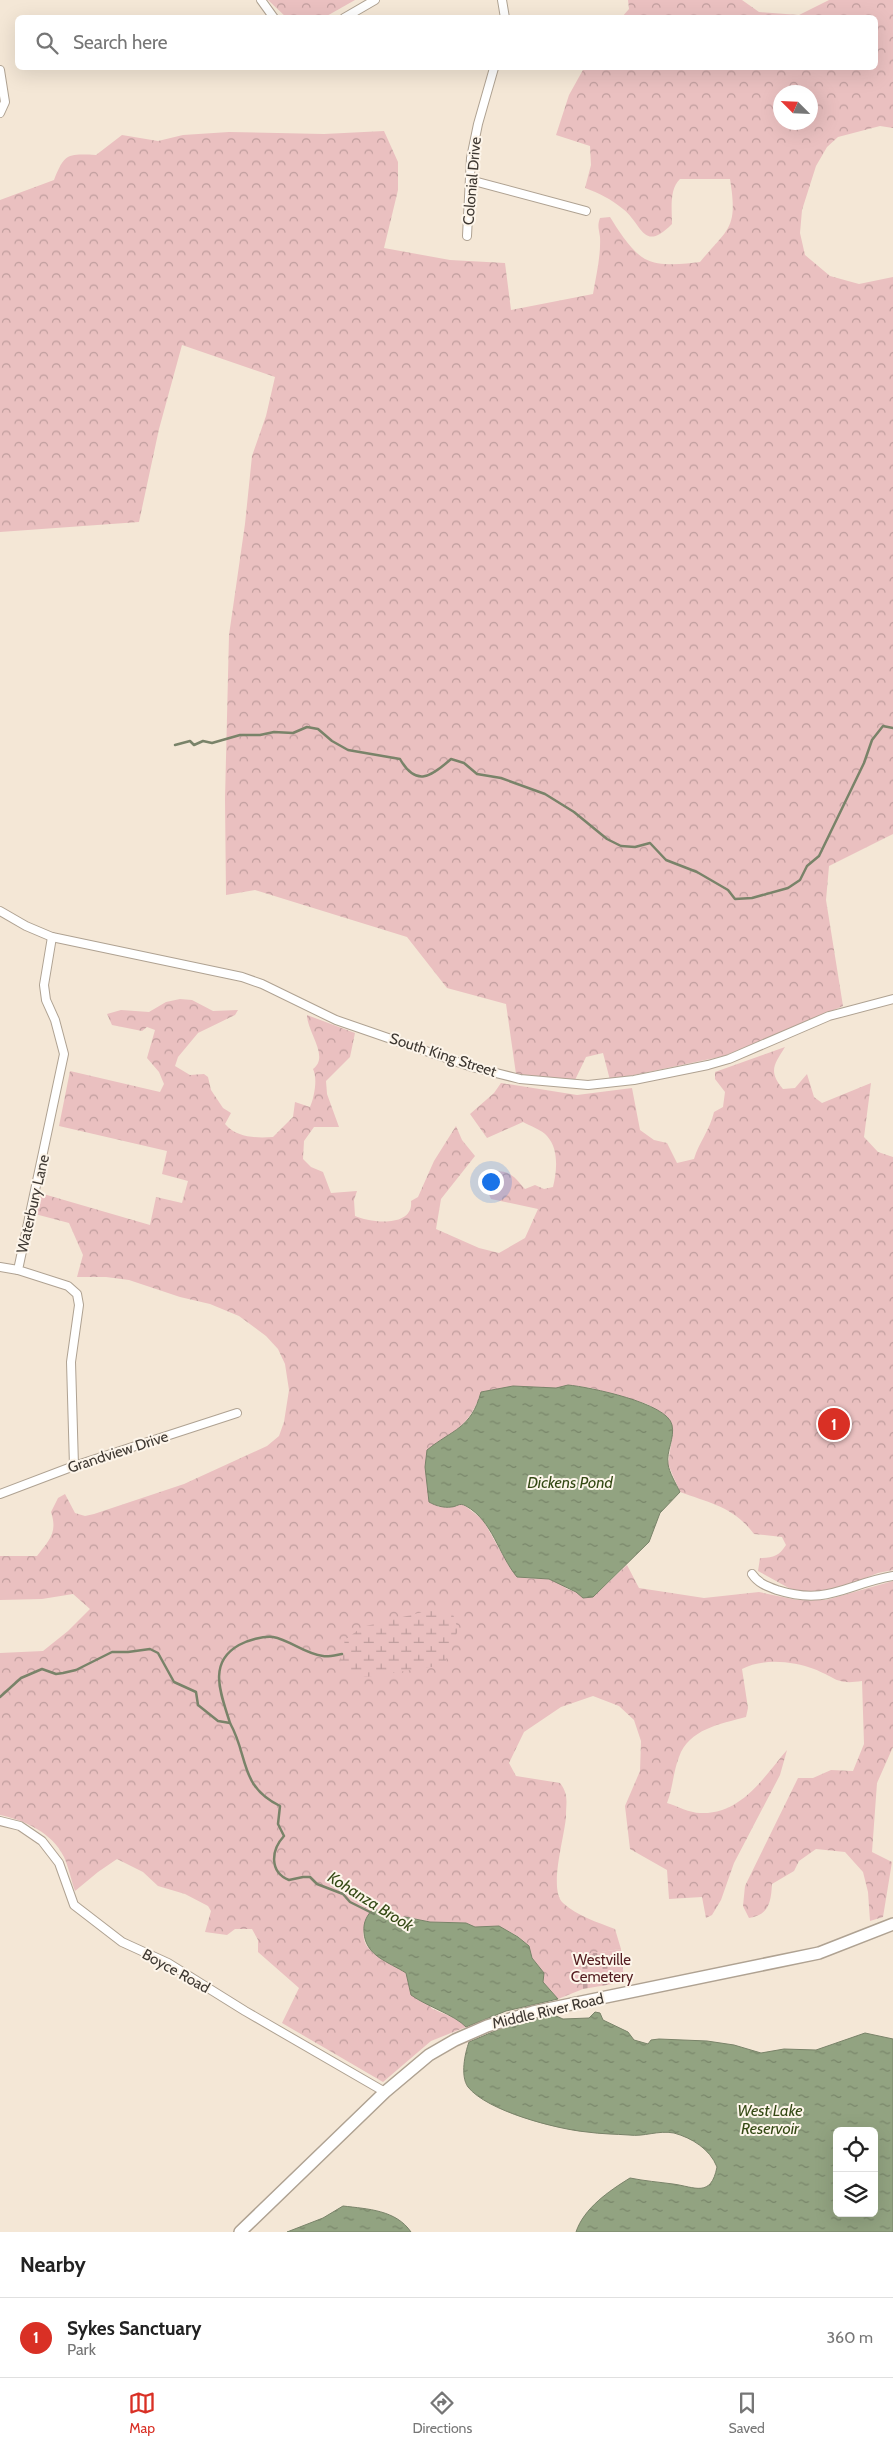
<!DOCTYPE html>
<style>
:root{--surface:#fff;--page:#f2f2f2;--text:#222;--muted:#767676;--line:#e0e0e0;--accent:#d93025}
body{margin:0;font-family:Cabin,sans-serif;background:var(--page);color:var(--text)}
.controls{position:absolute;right:15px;bottom:15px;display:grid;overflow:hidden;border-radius:8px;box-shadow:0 5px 20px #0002}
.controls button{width:45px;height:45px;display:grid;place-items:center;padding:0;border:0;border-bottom:1px solid var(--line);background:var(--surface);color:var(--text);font:25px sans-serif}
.compass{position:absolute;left:773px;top:85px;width:45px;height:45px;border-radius:50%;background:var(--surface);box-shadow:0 5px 20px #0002;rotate:294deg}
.you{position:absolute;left:490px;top:1181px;width:18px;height:18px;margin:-12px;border:4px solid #fff;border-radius:50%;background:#1a73e8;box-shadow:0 0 0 8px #1a73e833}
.badge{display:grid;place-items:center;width:32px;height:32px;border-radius:50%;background:var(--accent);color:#fff;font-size:16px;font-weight:700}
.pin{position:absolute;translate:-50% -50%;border:2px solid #fff;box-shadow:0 1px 5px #0006}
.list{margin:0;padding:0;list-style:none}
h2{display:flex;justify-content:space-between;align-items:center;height:65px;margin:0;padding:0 20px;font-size:21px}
h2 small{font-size:16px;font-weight:400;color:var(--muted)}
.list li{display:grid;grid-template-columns:32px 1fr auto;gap:15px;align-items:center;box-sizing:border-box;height:80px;padding:0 20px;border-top:1px solid var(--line)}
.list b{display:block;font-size:19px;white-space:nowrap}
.list p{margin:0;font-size:16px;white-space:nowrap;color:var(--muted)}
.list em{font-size:16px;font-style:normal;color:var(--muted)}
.icon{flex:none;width:28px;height:28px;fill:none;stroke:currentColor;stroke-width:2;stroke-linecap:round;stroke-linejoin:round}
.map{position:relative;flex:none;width:893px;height:2232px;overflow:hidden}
.search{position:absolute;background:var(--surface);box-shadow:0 5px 20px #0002;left:15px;right:15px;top:15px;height:55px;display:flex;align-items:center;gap:12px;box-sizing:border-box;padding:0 18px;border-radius:8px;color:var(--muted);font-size:19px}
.sheet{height:145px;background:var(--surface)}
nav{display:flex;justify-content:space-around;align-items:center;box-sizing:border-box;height:70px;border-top:1px solid var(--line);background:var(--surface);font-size:14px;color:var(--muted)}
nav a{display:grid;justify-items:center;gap:2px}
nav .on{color:var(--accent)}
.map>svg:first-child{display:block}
</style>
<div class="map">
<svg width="893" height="2232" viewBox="0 0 893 2232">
<defs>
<pattern id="forest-crowns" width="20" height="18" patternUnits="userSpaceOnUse" patternTransform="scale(1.25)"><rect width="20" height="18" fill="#eac0c0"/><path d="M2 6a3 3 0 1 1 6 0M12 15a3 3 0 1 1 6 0" fill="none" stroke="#bf9d9d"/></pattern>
<pattern id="wetland-marsh" width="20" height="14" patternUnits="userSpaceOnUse" patternTransform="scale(1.25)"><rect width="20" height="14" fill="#eac0c0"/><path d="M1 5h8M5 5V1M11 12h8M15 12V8" fill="none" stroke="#bf9d9d"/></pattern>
<pattern id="cemetery-stones" width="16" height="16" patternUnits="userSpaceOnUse" patternTransform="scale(1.25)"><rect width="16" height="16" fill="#eac0c0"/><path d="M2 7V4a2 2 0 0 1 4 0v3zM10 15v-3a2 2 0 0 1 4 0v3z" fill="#bf9d9d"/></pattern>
<pattern id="water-ripples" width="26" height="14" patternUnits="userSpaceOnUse" patternTransform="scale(1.25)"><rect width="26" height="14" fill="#92a381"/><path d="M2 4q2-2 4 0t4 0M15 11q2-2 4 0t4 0" fill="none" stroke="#79866a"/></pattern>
</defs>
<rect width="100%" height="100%" fill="#f4e7d6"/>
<g fill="url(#forest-crowns)" fill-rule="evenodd">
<polygon points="268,0 355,0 325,17 287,18"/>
<path d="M 628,0 L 742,0 L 759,12 L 799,15 L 829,0 L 893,0 L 893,128 L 880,126 L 838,137 L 827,147 L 816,166 L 802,210 L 800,233 L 805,255 L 830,276 L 859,284 L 893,277 L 893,834 L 829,866 L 826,900 L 843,1006 L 724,1056 L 610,1080 L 603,1053 L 586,1057 L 575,1080 L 516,1074 L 506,1004 L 447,988 L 407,937 L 255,890 L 226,895 L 225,799 L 229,635 L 245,524 L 252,456 L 266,416 L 275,377 L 182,345 L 159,429 L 139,522 L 0,532 L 0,200 L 54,180 C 65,153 67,154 96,155 L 122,135 L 158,141 L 183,135 L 229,132 L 324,134 L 384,131 L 398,162 L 398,190 L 384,248 L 450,260 L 505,263 L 511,310 L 593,294 C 596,276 601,256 600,237 C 599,229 597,226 600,218 L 610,217 C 618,230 632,252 645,259 C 660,267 684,264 700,262 C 729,227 738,229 730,179 L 680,179 C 669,189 672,210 672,224 C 643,253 643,225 623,209 C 611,199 599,193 585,188 L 591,165 L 590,146 L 556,135 L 569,95 L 584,68 L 876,68 L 876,18 L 622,17 L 629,9 ZM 780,92 L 810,92 L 810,122 L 780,122 Z"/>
<path d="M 180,999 L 192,1000 L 213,1011 L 238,1010 L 235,1015 L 198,1033 L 178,1057 L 175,1066 L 190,1075 L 204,1074 L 208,1077 L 211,1090 L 223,1108 L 231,1113 L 225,1124 C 237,1138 256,1138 273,1137 L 293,1117 L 295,1102 L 310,1107 C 314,1098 318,1079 313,1069 C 330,1057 307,1032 307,1015 L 355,1033 L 350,1057 L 326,1081 L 327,1094 L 339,1127 L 314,1127 L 304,1141 L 303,1159 L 311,1167 L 323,1172 L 331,1193 L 357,1191 L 354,1200 L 355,1216 C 370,1223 414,1228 411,1201 L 418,1197 L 434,1161 L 456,1126 L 462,1140 L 475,1156 L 441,1199 L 436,1229 L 479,1248 L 499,1253 L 525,1238 L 538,1209 L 491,1199 L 487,1190 L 487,1181 L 495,1171 C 512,1171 515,1178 525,1189 L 535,1185 L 544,1189 L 553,1187 C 557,1171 559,1149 547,1136 C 542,1130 530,1126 523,1122 L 487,1138 L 470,1114 L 494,1093 L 501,1083 L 577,1095 L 632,1088 L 640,1130 L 654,1140 L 667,1143 L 677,1163 L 694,1159 C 699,1142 710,1130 714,1112 L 723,1107 L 725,1092 L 715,1079 L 715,1072 L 785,1047 C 774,1065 768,1071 783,1089 L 795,1088 L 807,1074 L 814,1097 L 822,1103 L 871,1083 L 864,1137 L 878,1152 L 893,1157 L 893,1570 L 878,1573 L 843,1587 L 824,1591 L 796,1592 L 758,1571 L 760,1558 C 773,1558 779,1556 786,1545 L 782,1537 L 754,1534 C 734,1507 710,1503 680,1492 L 668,1464 L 673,1432 L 668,1418 L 647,1404 L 591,1388 L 568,1385 L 556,1389 L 513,1386 L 481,1392 C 474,1415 461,1430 439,1441 L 438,1507 L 451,1507 L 459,1504 L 464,1505 L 483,1520 L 510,1568 L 525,1578 L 549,1579 L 562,1584 L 567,1589 L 593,1597 L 627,1565 L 639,1588 L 704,1598 L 759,1592 L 797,1600 L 826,1600 L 893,1581 L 893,1747 L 877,1783 L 872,1852 L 892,1862 L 883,1917 L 870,1921 L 868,1892 L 863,1872 L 845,1852 L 816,1849 L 799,1861 L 794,1871 L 772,1884 C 771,1902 769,1915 749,1918 L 743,1906 L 745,1886 L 798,1778 L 813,1778 L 831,1770 L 853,1771 L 864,1744 L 862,1681 C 836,1685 837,1678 814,1669 C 793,1661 762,1658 742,1669 L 748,1708 L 746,1717 C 720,1724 689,1729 679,1757 C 673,1772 673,1788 667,1803 C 677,1806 690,1813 700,1813 C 741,1815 763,1778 787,1750 L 780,1775 L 734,1863 L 721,1900 L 712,1915 L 706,1918 L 702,1897 L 669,1899 L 667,1870 L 630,1849 L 625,1806 L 640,1771 L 641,1741 L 634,1720 L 619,1706 L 593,1696 L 561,1707 L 524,1732 L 509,1763 L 516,1776 L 560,1783 C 569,1795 566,1802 566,1816 C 565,1836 548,1889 563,1903 C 577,1916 597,1922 615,1929 L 621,1949 L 580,1955 L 583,1989 L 558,1999 L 543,1982 L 544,1973 L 532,1958 L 528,1946 L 519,1937 L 499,1926 L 475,1927 L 466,1923 L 430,1922 L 405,1917 L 392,1921 L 374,1908 C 368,1915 366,1920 364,1929 C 359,1956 390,1958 405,1972 C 412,1979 408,1990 417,1999 C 421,2002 420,2000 424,2002 C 428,2003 430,2007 433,2009 C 444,2014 458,2018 466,2027 L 431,2041 L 383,2082 L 282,2023 L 299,1988 L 258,1952 L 258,1940 L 252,1929 L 235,1929 L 227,1935 L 205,1932 L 211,1911 L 208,1906 L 185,1894 L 158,1886 L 143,1872 L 117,1859 L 98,1872 L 75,1891 C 71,1880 69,1868 64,1857 C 53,1833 24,1820 0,1815 L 0,1653 L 43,1651 L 68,1631 L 90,1609 L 73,1594 L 42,1599 L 0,1600 L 0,1556 L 37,1556 C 49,1540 58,1533 51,1512 L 58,1498 L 65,1494 L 75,1513 L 85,1516 L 94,1514 L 184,1484 L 267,1446 L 279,1436 L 284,1422 L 289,1390 L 285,1364 L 278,1349 L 266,1336 L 239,1316 L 210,1304 L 180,1297 L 129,1280 L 106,1277 L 77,1277 L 83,1255 L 69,1223 L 35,1214 L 40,1193 L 150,1225 L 156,1197 L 182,1203 L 188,1181 L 162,1174 L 167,1151 L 59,1126 L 70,1071 L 160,1092 L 164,1084 L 159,1072 L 147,1058 L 155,1030 L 147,1027 L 142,1031 L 112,1025 L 107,1014 L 121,1010 L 149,1012 L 166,1002 Z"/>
</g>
<polygon fill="url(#wetland-marsh)" points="431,1610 452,1611 458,1630 444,1665 366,1677 350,1673 340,1661 345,1640 362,1627"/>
<polygon fill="url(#cemetery-stones)" points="621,1949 624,1982 583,1989 580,1955"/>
<g fill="url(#water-ripples)" stroke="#798369" fill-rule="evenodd">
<path d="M 568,1385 C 589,1387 668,1403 672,1425 C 675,1438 666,1451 668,1464 C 669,1472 676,1484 680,1492 L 660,1513 L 649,1542 L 593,1597 L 583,1598 L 576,1592 L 549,1579 L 517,1577 C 498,1554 493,1521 466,1506 C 459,1502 457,1507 451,1507 C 444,1508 436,1506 429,1502 L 425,1467 L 427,1450 C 453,1429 471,1429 481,1392 L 513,1386 L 556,1388 Z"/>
<path d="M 374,1908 L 392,1920 L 405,1917 L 430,1922 L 466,1923 L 475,1927 L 499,1926 L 518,1937 L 529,1946 L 532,1958 L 544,1973 L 543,1982 L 558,1999 L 506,2011 L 466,2027 C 455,2015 426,2006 411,1995 L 406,1973 C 389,1962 365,1956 364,1932 C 363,1922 367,1915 374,1908 Z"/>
<path d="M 595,2012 L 600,2013 L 603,2020 L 628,2032 L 634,2040 L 648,2044 L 651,2040 L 659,2039 L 707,2041 L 734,2045 L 761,2053 L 784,2049 L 816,2050 L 865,2033 L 893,2039 L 893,2232 L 576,2232 C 584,2208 609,2191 630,2178 C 645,2181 658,2182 673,2184 C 695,2187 711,2198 717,2167 C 710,2149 692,2138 674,2133 C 658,2130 644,2137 629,2135 C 615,2134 601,2134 587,2132 C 556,2129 487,2111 468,2087 C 460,2076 465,2053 469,2042 L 509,2025 L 554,2015 L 563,2019 L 589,2018 ZM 837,2131 L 874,2131 L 874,2213 L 837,2213 Z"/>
<path d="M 343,2206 C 368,2209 396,2210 411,2232 L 287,2232 L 323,2218 Z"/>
</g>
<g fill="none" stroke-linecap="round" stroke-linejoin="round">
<g stroke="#798369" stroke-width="2.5">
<path d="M 175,745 L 190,741 L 194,745 L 203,741 L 212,743 L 240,735 L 260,735 L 274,732 L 293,733 L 307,727 L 318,729 L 332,741 L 348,750 L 400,759 C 416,787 431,777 451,759 L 464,763 L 477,774 L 501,778 L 545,794 L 574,812 L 607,839 L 621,846 L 635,847 L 650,843 L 666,860 L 697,872 L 728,890 L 735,899 L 752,898 L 788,888 L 800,880 L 807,866 L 819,856 L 864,763 L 872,740 L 883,726 L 893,728"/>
<path d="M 0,1697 L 21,1678 L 42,1669 L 56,1674 L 63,1673 L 76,1670 L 112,1652 L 128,1652 L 150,1649 L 158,1653 L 174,1682 L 196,1692 L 198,1705 L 218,1721 L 230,1723 C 249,1757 239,1786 280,1806 L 278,1824 L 284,1836 C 271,1850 269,1872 289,1880 L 303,1877 L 310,1877 L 317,1884 L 343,1894 L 350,1902 L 374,1914"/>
<path d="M 230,1723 C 221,1694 207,1663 239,1645 C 248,1640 263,1636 273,1637 C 290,1640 305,1654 323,1656 C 328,1657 336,1655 342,1654"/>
</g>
<defs>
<g id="street">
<polyline points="261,0 274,18"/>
<polyline points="502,0 505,18"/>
<polyline points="344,18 375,0"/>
<polyline points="0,70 5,102 0,113"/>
<polyline points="470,180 586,211"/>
<polyline points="467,236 471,158 478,124 494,68"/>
<polyline points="0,911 26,926 52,937 242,977 262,984 336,1020 472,1067 520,1079 588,1085 634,1080 708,1065 729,1059 829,1016 893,999"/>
<polyline points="52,937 44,985 46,1000 55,1020 64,1054 18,1270 68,1286 77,1294 79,1305 71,1362 74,1466"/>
<polyline points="0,1267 18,1270"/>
<polyline points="0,1494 74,1466 237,1413"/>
<path d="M 752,1574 C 758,1583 766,1586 777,1590 C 828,1606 846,1584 893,1576"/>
<polyline points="0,1821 20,1826 42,1841 59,1863 74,1905 122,1942 168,1963 245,2011 385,2092"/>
</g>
<polyline id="secondary" points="240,2232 385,2092 429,2055 455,2040 487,2026 533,2012 819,1953 893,1924"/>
</defs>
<use href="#street" stroke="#afa292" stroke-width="10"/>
<use href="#secondary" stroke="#afa292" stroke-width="14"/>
<use href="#street" stroke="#fff" stroke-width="8"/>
<use href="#secondary" stroke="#fff" stroke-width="11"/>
</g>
<g text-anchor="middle" stroke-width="4" stroke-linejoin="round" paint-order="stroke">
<g font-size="15" fill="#3e3832" stroke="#fdf5ea">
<text transform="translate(472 181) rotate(-85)" y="5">Colonial Drive</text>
<text transform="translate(443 1055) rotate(18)" y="5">South King Street</text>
<text transform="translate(33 1204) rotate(-77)" y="5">Waterbury Lane</text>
<text transform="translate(118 1452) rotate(-18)" y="5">Grandview Drive</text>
<text transform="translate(176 1971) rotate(29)" y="5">Boyce Road</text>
<text transform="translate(548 2011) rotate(-13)" y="5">Middle River Road</text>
</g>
<g font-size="15" fill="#531c20" stroke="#fdf5ea">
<text x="602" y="1965">Westville<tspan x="602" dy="17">Cemetery</tspan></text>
</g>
<g font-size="16" font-style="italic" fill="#344914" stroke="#fdf5ea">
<text x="570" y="1488">Dickens Pond</text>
<text transform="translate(371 1901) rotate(32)" y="6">Kohanza Brook</text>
<text x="770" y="2116">West Lake<tspan x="770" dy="18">Reservoir</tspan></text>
</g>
</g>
</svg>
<div class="controls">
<button><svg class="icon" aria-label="locate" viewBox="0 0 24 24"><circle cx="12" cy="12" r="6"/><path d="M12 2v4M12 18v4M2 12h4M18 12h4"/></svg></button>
<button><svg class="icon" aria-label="layers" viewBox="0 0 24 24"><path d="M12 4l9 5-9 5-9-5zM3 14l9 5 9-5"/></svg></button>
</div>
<svg class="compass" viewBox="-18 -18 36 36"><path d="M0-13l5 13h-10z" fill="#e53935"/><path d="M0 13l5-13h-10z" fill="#767676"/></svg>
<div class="you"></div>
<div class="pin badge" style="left:834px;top:1424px">1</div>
<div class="search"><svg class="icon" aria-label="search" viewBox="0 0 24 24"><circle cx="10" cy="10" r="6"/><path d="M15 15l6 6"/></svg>Search here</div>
</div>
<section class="sheet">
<h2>Nearby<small></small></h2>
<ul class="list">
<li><span class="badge">1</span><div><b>Sykes Sanctuary</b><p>Park</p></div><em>360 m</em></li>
</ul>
</section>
<nav>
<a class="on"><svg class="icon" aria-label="map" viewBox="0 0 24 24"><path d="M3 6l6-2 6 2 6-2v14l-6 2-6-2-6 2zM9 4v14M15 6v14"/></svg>Map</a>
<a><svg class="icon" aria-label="directions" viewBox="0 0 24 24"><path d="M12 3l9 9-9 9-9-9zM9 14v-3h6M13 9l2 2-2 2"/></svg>Directions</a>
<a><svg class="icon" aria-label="saved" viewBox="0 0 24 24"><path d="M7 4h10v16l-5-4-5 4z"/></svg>Saved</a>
</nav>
